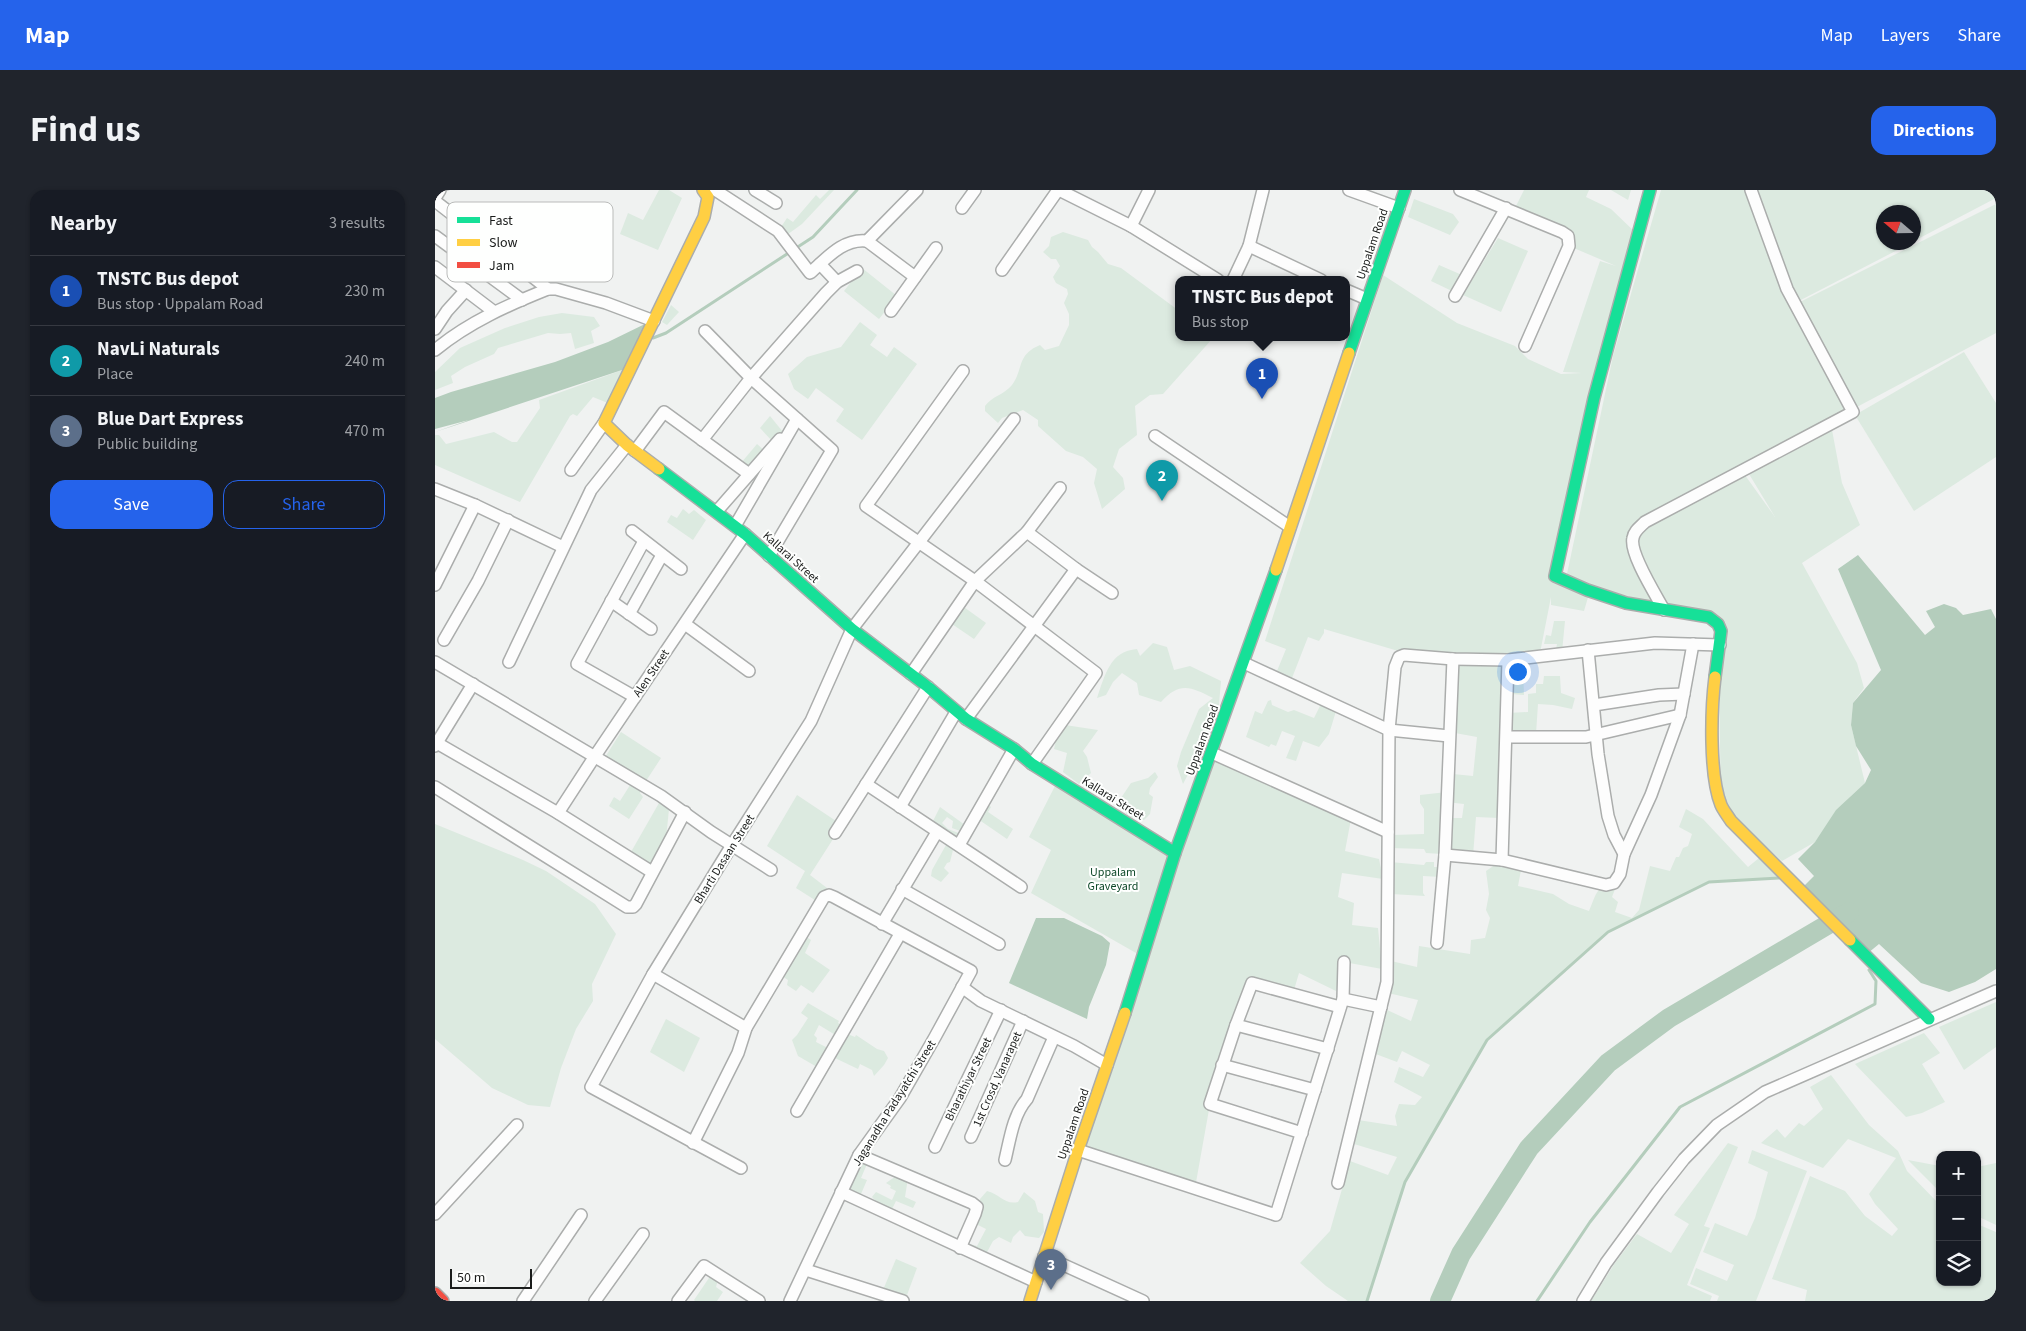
<!DOCTYPE html>
<meta charset="utf-8">
<style>
:root{--surface:#171b24;--page:#20242c;--text:#f1f3f6;--muted:#9ea1a6;--line:#363941;--accent:#2563eb}
body{margin:0;font-family:"Source Sans 3",sans-serif;background:var(--page);color:var(--text)}
.controls{position:absolute;right:15px;bottom:15px;display:grid;overflow:hidden;border-radius:10px;box-shadow:0 1px 4px #0004}
.controls button{width:45px;height:45px;display:grid;place-items:center;padding:0;border:0;border-bottom:1px solid var(--line);background:var(--surface);color:var(--text);font:25px sans-serif}
.compass{position:absolute;left:1441px;top:15px;width:45px;height:45px;border-radius:50%;background:var(--surface);box-shadow:0 1px 4px #0004;rotate:290deg}
.scale{position:absolute;left:15px;bottom:12px;width:82px;box-sizing:border-box;padding-left:5px;border:2px solid #1a1c1b;border-top:0;font-size:14px;line-height:18px;white-space:nowrap;color:#1a1c1b;-webkit-text-stroke:4px #fefffe;paint-order:stroke}
.you{position:absolute;left:1082px;top:481px;width:18px;height:18px;margin:-12px;border:4px solid #fff;border-radius:50%;background:#1a73e8;box-shadow:0 0 0 8px #1a73e833}
.badge{display:grid;place-items:center;width:32px;height:32px;border-radius:50%;background:var(--accent);color:#fff;font-size:16px;font-weight:700}
.pin{position:absolute;translate:-50% -41px;filter:drop-shadow(0 1px 2px #0008)}
.pin::after{content:'';position:absolute;top:26px;width:18px;height:15px;background:inherit;clip-path:polygon(0 0,100% 0,50% 100%)}
.popup{position:absolute;left:740px;top:86px;width:175px;height:65px;box-sizing:border-box;display:grid;place-content:center;border-radius:10px;background:var(--surface);filter:drop-shadow(0 1px 4px #0005);font-size:16px;white-space:nowrap;color:var(--muted)}
.popup b{font-size:19px;color:var(--text)}
.popup::after{content:'';position:absolute;left:50%;top:100%;margin-left:-10px;border:10px solid transparent;border-top-color:var(--surface)}
.list{margin:0;padding:0;list-style:none}
h2{display:flex;justify-content:space-between;align-items:center;height:65px;margin:0;padding:0 20px;font-size:21px}
h2 small{font-size:16px;font-weight:400;color:var(--muted)}
.list li{display:grid;grid-template-columns:32px 1fr auto;gap:15px;align-items:center;box-sizing:border-box;height:70px;padding:0 20px;border-top:1px solid var(--line)}
.list b{display:block;font-size:19px;white-space:nowrap}
.list p{margin:0;font-size:16px;white-space:nowrap;color:var(--muted)}
.list em{font-size:16px;font-style:normal;color:var(--muted)}
.actions{display:flex;gap:10px;padding:15px 20px}
.actions a{flex:1;padding:11px 0;border:1px solid var(--accent);border-radius:15px;text-align:center;font-size:18px;color:var(--accent)}
.actions .main{background:var(--accent);color:#fff}
.icon{flex:none;width:28px;height:28px;fill:none;stroke:currentColor;stroke-width:2;stroke-linecap:round;stroke-linejoin:round}
.map{position:relative;flex:none;width:1561px;height:1111px;overflow:hidden;border-radius:15px}
header{display:flex;align-items:center;gap:30px;box-sizing:border-box;height:70px;padding:0 25px;background:var(--accent);color:#fff}
header strong{font-size:24px}
nav{display:flex;gap:28px;margin-inline-start:auto;font-size:18px}
.intro{display:flex;align-items:center;justify-content:space-between;box-sizing:border-box;height:120px;padding:0 30px}
h1{margin:0;font-size:35px}
.button{padding:12px 22px;border-radius:15px;background:var(--accent);color:#fff;font-size:18px;font-weight:700}
main{display:flex;gap:30px;padding:0 30px}
aside{flex:1;background:var(--surface);border-radius:15px;box-shadow:0 1px 4px #0004}
.map>svg:first-child{display:block}
</style>
<header>
<strong>Map</strong>
<nav><a>Map</a><a>Layers</a><a>Share</a></nav>
</header>
<div class="intro"><h1>Find us</h1><a class="button">Directions</a></div>
<main>
<aside>
<h2>Nearby<small>3 results</small></h2>
<ul class="list">
<li><span class="badge" style="background:#1a4fb4">1</span><div><b>TNSTC Bus depot</b><p>Bus stop · Uppalam Road</p></div><em>230 m</em></li>
<li><span class="badge" style="background:#0f9aa8">2</span><div><b>NavLi Naturals</b><p>Place</p></div><em>240 m</em></li>
<li><span class="badge" style="background:#5c6f8a">3</span><div><b>Blue Dart Express</b><p>Public building</p></div><em>470 m</em></li>
</ul>
<div class="actions"><a class="main">Save</a><a>Share</a></div>
</aside>
<div class="map">
<svg width="1561" height="1111" viewBox="0 0 1561 1111">
<rect width="100%" height="100%" fill="#f0f2f1"/>
<g fill="#dceae0" fill-rule="evenodd">
<polygon points="224,0 234,0 247,8 223,60 185,44 193,23 208,30"/>
<polygon points="394,0 399,0 367,34 349,47 344,40 352,28 358,32 381,5 385,9"/>
<path d="M 1089,0 L 1154,0 L 1151,7 L 1176,19 L 1202,44 L 1120,386 L 1154,404 L 1149,421 L 1116,415 L 1116,407 L 1104,468 L 1072,470 L 1064,628 L 1041,627 L 1038,666 L 991,663 L 989,659 L 955,658 L 958,645 L 989,644 L 989,619 L 985,613 L 985,605 L 1012,602 L 1018,584 L 1038,586 L 1042,547 L 1020,543 L 1018,469 L 980,466 L 889,439 L 889,443 L 884,451 L 873,447 L 857,488 L 842,481 L 851,459 L 830,451 L 948,85 L 1022,133 L 1080,156 L 1093,169 L 1126,184 L 1147,183 L 1128,182 L 1165,71 L 1181,76 L 1134,56 L 1132,46 L 1079,20 ZM 1011,612 L 1029,614 L 1027,628 L 1015,628 Z"/>
<polygon points="1176,0 1196,0 1193,10"/>
<polygon points="1226,0 1316,0 1349,101 1413,221 1206,332 1194,353 1223,414 1151,395 1132,384 1178,166"/>
<polygon points="1318,0 1561,0 1561,8 1479,51 1478,22 1448,22 1448,52 1476,53 1362,112"/>
<polygon points="979,9 1018,24 1024,32 1015,45 973,27"/>
<polygon points="1561,14 1561,143 1420,218 1363,113"/>
<polygon points="68,31 84,40 79,52 63,38"/>
<path d="M 628,42 L 653,50 L 657,57 L 663,62 L 673,74 L 686,78 L 743,120 L 743,148 L 778,148 L 728,204 L 715,205 L 700,216 L 702,245 L 684,259 L 678,277 L 688,288 L 690,299 L 667,319 L 659,293 L 662,279 L 648,267 L 631,261 L 603,236 L 603,230 L 588,220 L 567,228 L 563,233 L 550,221 L 550,216 C 557,206 569,205 577,195 C 589,179 581,165 605,155 L 610,160 L 624,156 L 634,135 L 634,124 L 629,113 L 633,104 L 632,99 L 621,93 L 618,87 L 625,76 L 621,69 L 616,69 L 608,62 L 614,56 L 616,47 Z"/>
<polygon points="1063,48 1093,61 1066,122 1028,105"/>
<polygon points="81,53 165,91 152,91 121,84 82,56"/>
<polygon points="1004,75 1027,85 1019,102 996,91"/>
<polygon points="427,78 462,106 444,129 409,101"/>
<polygon points="236,115 244,122 232,135 227,132"/>
<polygon points="127,123 159,127 165,136 156,141 159,153 140,159 136,143 125,144 113,143 63,158 59,164 30,177 16,186 18,193 0,200 0,182 25,158 70,138 104,127"/>
<polygon points="425,132 442,145 435,155 452,167 459,157 482,174 427,250 401,231 409,219 381,198 373,209 359,199 353,184 372,167 406,157"/>
<polygon points="1529,162 1561,213 1561,267 1479,321 1420,225"/>
<polygon points="190,179 175,214 158,207 142,226 138,224 135,226 85,312 0,275 0,245 4,245 11,254 59,242 77,252 82,252 105,218 104,210"/>
<polygon points="335,226 348,242 338,252 325,238"/>
<polygon points="1397,240 1407,293 1425,335 1367,373 1422,473 1429,498 1418,513 1416,535 1430,593 1413,609 1380,652 1347,671 1286,616 1283,434 1229,420 1198,360 1201,340 1307,281 1340,327 1311,279"/>
<polygon points="322,254 331,262 314,281 306,273"/>
<polygon points="248,319 254,324 259,320 271,330 258,350 232,332 236,325 242,328"/>
<polygon points="526,415 551,433 539,449 514,432"/>
<polygon points="1119,431 1130,431 1127,462 1120,464 1122,454 1109,454 1111,445 1116,446"/>
<path d="M 718,453 L 732,457 L 739,480 L 755,476 L 786,491 L 783,526 L 748,594 L 742,576 L 746,562 L 764,519 L 778,508 C 756,497 745,491 726,512 L 704,505 L 702,493 L 687,483 L 678,492 L 671,505 L 662,508 C 670,485 675,461 702,459 L 705,466 Z"/>
<polygon points="1088,480 1089,505 1076,504 1076,482"/>
<polygon points="1109,486 1125,486 1126,503 1140,508 1137,519 1118,515 1103,514 1101,544 1072,547 1073,523 1093,522 1093,504 1101,503 1101,494 1108,494"/>
<polygon points="836,510 837,515 853,522 859,520 879,528 888,510 902,518 894,544 884,557 868,551 861,571 851,568 860,546 847,541 841,556 836,554 834,557 811,547 820,521 827,524 833,511"/>
<polygon points="630,535 663,540 648,561 652,567 656,583 644,594 628,582 632,563 619,559 622,545"/>
<polygon points="186,542 226,568 209,594 169,569"/>
<polygon points="777,563 916,629 910,661 944,669 948,689 907,683 903,707 919,713 917,735 943,738 947,779 909,772 901,801 864,783 859,800 817,793 775,914 760,998 643,960 708,767 596,703 616,660 594,647 620,596 742,664"/>
<path d="M 720,582 L 723,587 L 715,598 L 714,604 L 718,607 L 715,624 L 709,630 C 696,629 688,625 684,611 L 696,593 L 713,588 Z"/>
<polygon points="197,592 208,599 205,603 208,607 194,629 174,616 179,607 185,611"/>
<polygon points="362,605 407,635 375,685 392,698 383,712 361,698 370,681 332,656"/>
<polygon points="549,612 556,617 553,622 578,639 572,649 540,627"/>
<polygon points="224,613 234,619 231,649 216,674 196,662"/>
<polygon points="505,617 530,635 525,641 517,638 518,631 512,627 507,633 513,639 526,644 518,647 497,633"/>
<path d="M 1251,619 L 1268,629 L 1313,677 L 1324,668 L 1343,687 L 1274,692 L 1173,742 L 1052,850 L 970,992 L 932,1111 L 913,1111 L 891,1096 L 865,1073 L 895,1041 L 915,971 L 953,985 L 962,967 L 919,954 L 923,930 L 962,936 L 960,926 L 964,914 L 980,915 L 987,907 L 959,892 L 964,877 L 988,887 L 995,875 L 967,861 L 962,872 L 938,863 L 950,819 L 976,831 L 983,810 L 953,803 L 956,771 L 982,777 L 984,756 L 1035,764 L 1036,750 L 1050,748 L 1055,728 L 1051,720 L 1054,704 L 1051,681 L 1067,670 L 1086,680 L 1083,696 L 1118,704 L 1134,714 L 1154,721 C 1162,703 1160,696 1182,694 L 1177,707 L 1183,712 L 1180,722 L 1197,728 L 1204,720 L 1215,676 L 1235,681 L 1241,667 L 1244,667 L 1248,658 L 1253,656 L 1257,644 L 1244,637 Z"/>
<polygon points="0,634 88,670 111,681 160,714 181,744 157,794 158,811 141,839 126,878 115,917 93,915 57,898 0,849"/>
<polygon points="511,655 518,660 515,672 512,673 509,678 514,683 506,692 496,686 497,680"/>
<polygon points="955,672 989,675 991,672 999,672 999,677 1006,677 1006,687 988,686 988,703 990,706 956,704"/>
<polygon points="367,744 376,750 370,763 395,780 378,803 366,795 361,801 352,795 353,790 347,786"/>
<polygon points="1561,812 1561,857 1529,880 1504,837"/>
<polygon points="373,813 404,831 403,833 408,836 402,846 384,835 379,845 382,848 381,852 395,859 382,877 363,866 357,850 362,845 373,828 366,823"/>
<polygon points="231,829 265,848 249,882 215,862"/>
<polygon points="1489,843 1505,863 1487,874 1510,912 1487,923 1471,927 1420,874"/>
<polygon points="415,845 420,847 421,845 442,859 449,861 453,868 449,875 439,886 437,880 425,874 423,879 402,869 397,865 408,848"/>
<polygon points="1396,885 1434,935 1463,961 1472,981 1505,1015 1505,1092 1542,1092 1542,1034 1561,1042 1561,1111 1370,1111 1372,1100 1337,1089 1375,986 1410,1001 1430,1026 1457,1046 1463,1039 1440,1014 1434,1004 1461,968 1413,949 1388,978 1326,953 1342,939 1350,948 1364,933 1369,936 1388,919 1375,897"/>
<polygon points="1293,953 1303,957 1269,1036 1275,1038 1252,1095 1277,1106 1275,1111 1156,1111 1180,1073 1202,1044 1236,1063 1254,1034 1239,1025"/>
<polygon points="1317,960 1372,981 1321,1111 1282,1111 1284,1106 1255,1094 1261,1078 1292,1091 1299,1075 1268,1062 1280,1033 1312,1046 1320,1028 1333,982 1313,973"/>
<polygon points="1473,970 1505,976 1505,1002"/>
<polygon points="423,971 432,974 426,988 432,990 426,1004 411,998"/>
<polygon points="1561,973 1561,1035 1542,1026 1542,977"/>
<polygon points="464,984 473,988 470,1007 481,1012 478,1018 461,1011 456,1021 446,1017 437,1007 441,1002 457,1010 461,1001 455,998 456,996 451,993"/>
<path d="M 552,1001 C 565,1004 569,1015 583,1012 L 589,1002 L 600,1011 L 603,1022 L 608,1024 L 609,1042 L 604,1048 L 590,1046 L 585,1040 L 578,1047 L 576,1053 L 564,1047 L 558,1051 L 551,1064 L 543,1062 L 531,1053 L 542,1056 L 551,1039 L 539,1033 L 545,1009 Z"/>
<polygon points="461,1069 482,1078 472,1105 448,1100"/>
<polygon points="276,1085 283,1090 281,1097 288,1102 282,1111 260,1111 259,1110"/>
</g>
<g fill="#b4cdbc">
<polygon points="214,132 190,179 0,242 34,230 0,239 0,208 16,202 120,172 173,152"/>
<polygon points="1423,365 1490,445 1500,437 1491,421 1509,414 1521,418 1528,425 1556,419 1561,429 1561,779 1540,792 1514,802 1486,793 1444,754 1427,768 1362,703 1379,686 1363,669 1380,652 1401,620 1430,593 1436,580 1421,556 1416,535 1418,513 1446,480 1403,379"/>
<polygon points="601,728 629,728 667,746 675,753 671,775 654,817 652,829 574,793"/>
</g>
<g fill="none" stroke-linecap="round" stroke-linejoin="round">
<g stroke="#b4cdbc" stroke-width="3">
<polyline points="218,148 231,143 378,47 422,0"/>
<polyline points="932,1111 970,992 1052,850 1173,742 1274,692 1344,688"/>
<polyline points="1102,1111 1155,1032 1245,917 1440,814 1441,791 1434,780"/>
</g>
<polyline stroke="#b4cdbc" stroke-width="20" points="1005,1111 1026,1064 1094,958 1173,873 1234,828 1414,722"/>
<defs>
<g id="street">
<path d="M 280,0 L 343,41 L 375,83 C 391,69 408,48 432,51 L 482,0"/>
<polyline points="320,0 341,13"/>
<polyline points="624,0 696,36 783,90"/>
<polyline points="914,0 964,18"/>
<polyline points="1025,0 1127,42 1133,46 1134,56 1090,156"/>
<polyline points="0,8 5,0"/>
<polyline points="0,11 113,99"/>
<polyline points="527,18 540,0"/>
<polyline points="696,36 714,0"/>
<polyline points="0,46 87,110"/>
<polyline points="432,51 480,87"/>
<polyline points="814,56 886,90"/>
<polyline points="385,74 402,92"/>
<polyline points="0,77 58,121"/>
<polyline points="567,80 623,0"/>
<polyline points="798,90 814,56 828,0"/>
<polyline points="911,100 932,109"/>
<polyline points="1020,106 1071,18"/>
<polyline points="456,121 501,58"/>
<polyline points="0,139 12,121 31,100"/>
<polyline points="270,141 316,188 397,260 334,366"/>
<path d="M 0,160 C 34,132 73,115 113,99 L 121,99 L 171,113 L 219,131"/>
<polyline points="528,181 431,316 540,391 661,483 597,574"/>
<polyline points="720,246 855,337"/>
<polyline points="267,250 316,188 391,103 402,92 422,81"/>
<polyline points="200,261 229,222 314,284"/>
<polyline points="136,280 169,233"/>
<polyline points="0,299 40,315 128,357"/>
<polyline points="282,321 345,249"/>
<polyline points="300,336 362,229"/>
<polyline points="197,341 246,379"/>
<polyline points="592,342 641,379"/>
<polyline points="0,395 40,315"/>
<polyline points="176,411 216,439"/>
<path d="M 1229,420 C 1221,405 1194,363 1198,348 C 1199,341 1205,337 1210,332 L 1418,222 L 1352,99 L 1316,0"/>
<polyline points="194,424 227,365"/>
<polyline points="250,434 314,481"/>
<polyline points="9,450 43,391 73,330"/>
<polyline points="1153,460 1163,564 1173,626 1179,645 1189,664"/>
<polyline points="0,472 226,606 276,642 336,680"/>
<polyline points="74,472 156,300 192,255"/>
<polyline points="809,473 954,540 1014,546"/>
<polyline points="476,484 540,391 592,342 625,298"/>
<polyline points="200,507 142,474 209,351"/>
<polyline points="1159,515 1224,505 1249,504"/>
<polyline points="531,529 641,379 677,403"/>
<polyline points="1072,547 1151,547 1245,525"/>
<polyline points="2,553 123,623 217,682"/>
<polyline points="0,556 38,494"/>
<polyline points="777,563 953,642"/>
<polyline points="431,594 586,697"/>
<polyline points="0,597 192,717 198,717 201,714 250,622"/>
<polyline points="465,617 521,522"/>
<polyline points="123,623 160,566 310,344"/>
<polyline points="400,643 493,497"/>
<polyline points="524,655 579,559"/>
<polyline points="1010,665 1067,670 1171,695 1179,693 1185,684 1189,664 1216,605 1245,525 1258,454"/>
<polyline points="1067,670 1073,470"/>
<polyline points="467,699 564,754"/>
<polyline points="447,734 502,642"/>
<polyline points="1002,753 1010,665 1018,469"/>
<polyline points="218,784 311,838"/>
<polyline points="527,797 546,811 639,856 672,875"/>
<polyline points="908,809 946,817"/>
<polyline points="801,835 893,859"/>
<polyline points="787,875 880,900"/>
<polyline points="362,921 465,744"/>
<polyline points="867,943 775,914 801,835 817,793 905,817"/>
<polyline points="536,947 588,831"/>
<polyline points="258,953 303,863 311,838 389,707 394,705 399,707 536,781 500,847 465,908 424,965 355,1111"/>
<polyline points="500,957 566,820"/>
<polyline points="643,960 841,1025 908,809 909,772"/>
<polyline points="424,965 537,1013 542,1017 540,1024 525,1058"/>
<path d="M 570,970 C 575,949 578,925 592,909 L 619,847"/>
<polyline points="306,978 156,897 218,784 297,655 376,531 417,439 579,229"/>
<polyline points="903,993 952,792 954,540 960,477 964,467 969,465 1018,469 1073,470 1220,453 1285,455"/>
<polyline points="406,1002 601,1092"/>
<polyline points="0,1024 82,935"/>
<polyline points="609,1066 708,1111"/>
<polyline points="371,1080 468,1111"/>
<polyline points="88,1111 146,1025"/>
<polyline points="160,1111 208,1044"/>
<polyline points="243,1111 269,1076 324,1111"/>
<polyline points="1148,1111 1171,1073 1223,1002 1249,969 1282,935 1330,902 1561,801"/>
</g>
<g id="fast">
<polyline points="1215,0 1159,208 1120,386 1152,400 1191,413 1274,427 1283,434 1286,441 1280,487"/>
<polyline points="914,163 970,0"/>
<polyline points="224,279 310,344 417,439 493,497 531,529 579,559 597,574 740,663"/>
<polyline points="1415,750 1494,829"/>
<polyline points="690,823 740,663 841,380"/>
</g>
<g id="slow">
<polyline points="224,279 192,255 169,233 269,27 273,7 268,0"/>
<polyline points="841,380 914,163"/>
<path d="M 1280,487 C 1276,519 1274,585 1286,615 C 1288,620 1293,626 1296,631 L 1415,750"/>
<polyline points="595,1111 643,960 690,823"/>
</g>
<polyline id="jam" points="0,1103 8,1111"/>
</defs>
<use href="#street" stroke="#abadac" stroke-width="14"/>
<use href="#fast" stroke="#abadac" stroke-width="14"/>
<use href="#slow" stroke="#abadac" stroke-width="14"/>
<use href="#jam" stroke="#abadac" stroke-width="14"/>
<use href="#street" stroke="#fdfdfd" stroke-width="11"/>
<use href="#fast" stroke="#16e098" stroke-width="11"/>
<use href="#slow" stroke="#ffcf43" stroke-width="11"/>
<use href="#jam" stroke="#f24e42" stroke-width="11"/>
</g>
<g text-anchor="middle" stroke-width="4" stroke-linejoin="round" paint-order="stroke">
<g font-size="12" fill="#1a1c1b" stroke="#fefffe">
<text transform="translate(937 54) rotate(-71)" y="4">Uppalam Road</text>
<text transform="translate(356 367) rotate(42)" y="4">Kallarai Street</text>
<text transform="translate(216 483) rotate(-56)" y="4">Alen Street</text>
<text transform="translate(767 550) rotate(-70)" y="4">Uppalam Road</text>
<text transform="translate(678 608) rotate(32)" y="4">Kallarai Street</text>
<text transform="translate(289 669) rotate(-58)" y="4">Bharti Dasaan Street</text>
<text transform="translate(533 889) rotate(-64)" y="4">Bharathiyar Street</text>
<text transform="translate(562 889) rotate(-66)" y="4">1st Crosd, Vanarapet</text>
<text transform="translate(459 913) rotate(-58)" y="4">Jaganadha Padayatchi Street</text>
<text transform="translate(638 934) rotate(-71)" y="4">Uppalam Road</text>
</g>
<g font-size="12" fill="#0d4828" stroke="#fefffe">
<text x="678" y="686">Uppalam<tspan x="678" dy="14">Graveyard</tspan></text>
</g>
</g>
<rect x="12" y="12" width="166" height="80" rx="8" fill="#fefffe" stroke="#babbba" stroke-width="1"/>
<rect x="22" y="27" width="23" height="6" fill="#16e098"/>
<rect x="22" y="49" width="23" height="7" fill="#ffcf43"/>
<rect x="22" y="72" width="23" height="6" fill="#f24e42"/>
<g font-size="14" fill="#1a1c1b">
<text x="54" y="35">Fast</text>
<text x="54" y="57">Slow</text>
<text x="54" y="80">Jam</text>
</g>
</svg>
<div class="controls">
<button>+</button>
<button>−</button>
<button><svg class="icon" aria-label="layers" viewBox="0 0 24 24"><path d="M12 4l9 5-9 5-9-5zM3 14l9 5 9-5"/></svg></button>
</div>
<svg class="compass" viewBox="-18 -18 36 36"><path d="M0-13l5 13h-10z" fill="#e53935"/><path d="M0 13l5-13h-10z" fill="#9ea1a6"/></svg>
<div class="scale">50 m</div>
<div class="you"></div>
<div class="pin badge" style="left:827px;top:209px;background:#1a4fb4">1</div>
<div class="popup"><b>TNSTC Bus depot</b>Bus stop</div>
<div class="pin badge" style="left:727px;top:311px;background:#0f9aa8">2</div>
<div class="pin badge" style="left:616px;top:1100px;background:#5c6f8a">3</div>
</div>
</main>
